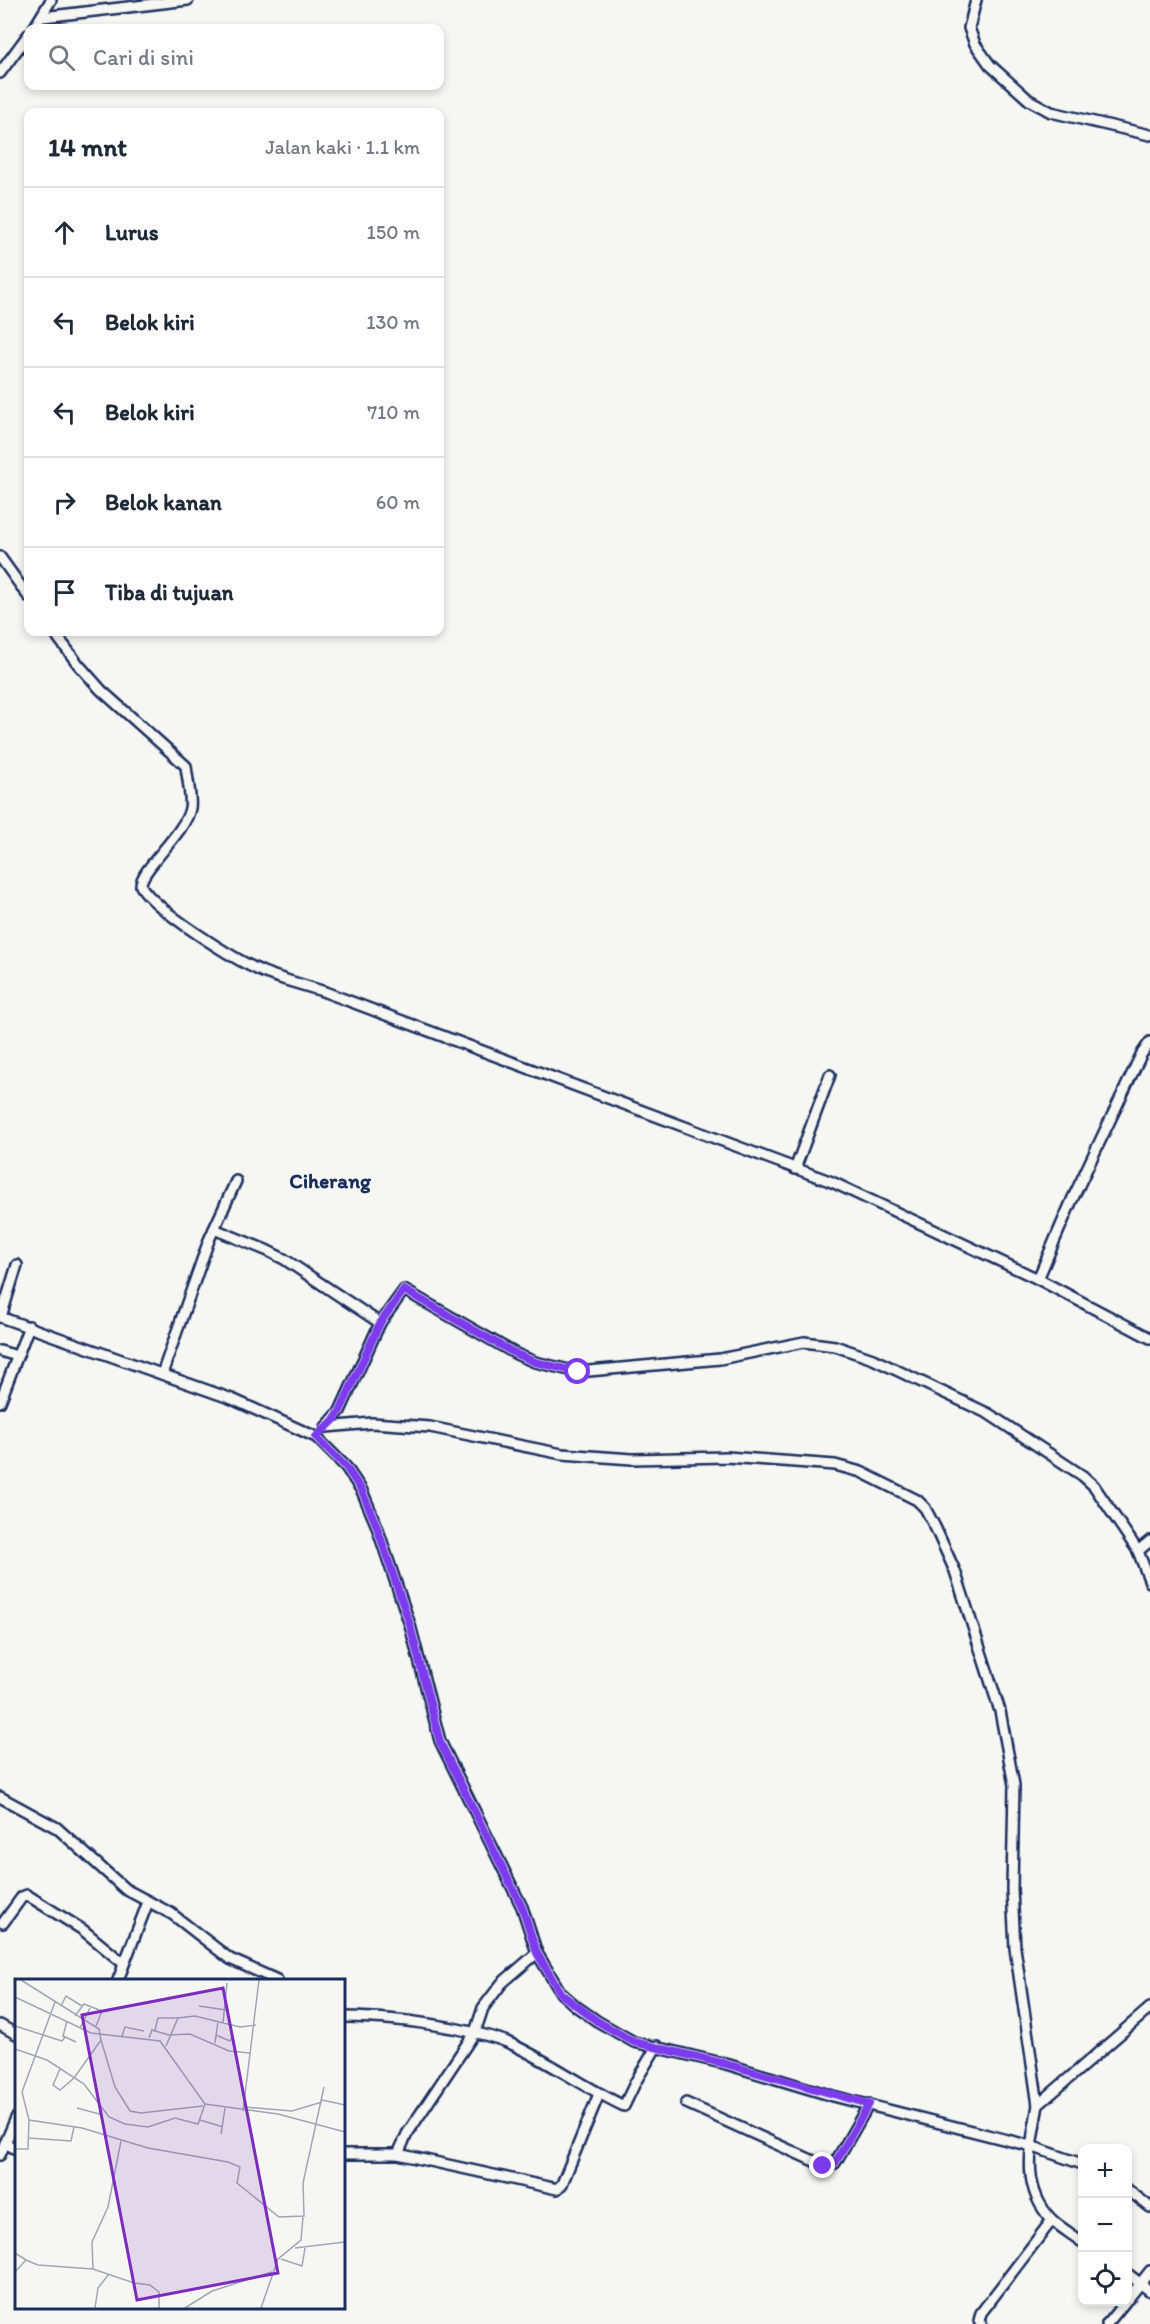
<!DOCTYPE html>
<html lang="id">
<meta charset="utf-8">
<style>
:root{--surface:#fff;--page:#f2f2f3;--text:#1f2937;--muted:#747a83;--line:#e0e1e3}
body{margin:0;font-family:Itim,sans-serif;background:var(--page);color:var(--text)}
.controls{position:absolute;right:18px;bottom:18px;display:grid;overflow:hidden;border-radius:12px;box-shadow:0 3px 9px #0003}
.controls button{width:54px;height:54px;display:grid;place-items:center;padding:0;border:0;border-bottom:2px solid var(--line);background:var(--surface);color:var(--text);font:30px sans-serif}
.stop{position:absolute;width:18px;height:18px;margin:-14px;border:4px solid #7c3aed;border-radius:50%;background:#fff}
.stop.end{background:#7c3aed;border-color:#fff;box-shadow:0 2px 6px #0008}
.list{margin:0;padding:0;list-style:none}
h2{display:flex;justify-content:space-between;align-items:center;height:78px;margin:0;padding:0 24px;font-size:26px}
h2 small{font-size:20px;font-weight:400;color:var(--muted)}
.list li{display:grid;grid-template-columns:39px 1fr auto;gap:18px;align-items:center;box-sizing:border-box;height:90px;padding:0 24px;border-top:2px solid var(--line)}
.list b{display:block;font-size:22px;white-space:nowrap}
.list em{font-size:20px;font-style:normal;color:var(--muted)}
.icon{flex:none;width:33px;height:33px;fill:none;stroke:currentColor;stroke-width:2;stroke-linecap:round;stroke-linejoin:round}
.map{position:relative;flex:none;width:1150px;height:2324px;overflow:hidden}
.search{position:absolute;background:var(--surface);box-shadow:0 3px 9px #0003;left:24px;top:24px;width:420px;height:66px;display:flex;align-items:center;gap:15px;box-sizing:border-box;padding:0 21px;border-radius:12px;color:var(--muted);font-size:22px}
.panel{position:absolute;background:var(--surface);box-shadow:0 3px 9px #0003;left:24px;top:108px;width:420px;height:528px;border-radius:12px}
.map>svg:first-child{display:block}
</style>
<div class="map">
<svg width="1150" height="2324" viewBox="0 0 1150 2324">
<rect width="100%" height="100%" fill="#f6f6f2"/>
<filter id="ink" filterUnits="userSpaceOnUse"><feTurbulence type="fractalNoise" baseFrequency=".0167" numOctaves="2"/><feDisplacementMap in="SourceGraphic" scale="12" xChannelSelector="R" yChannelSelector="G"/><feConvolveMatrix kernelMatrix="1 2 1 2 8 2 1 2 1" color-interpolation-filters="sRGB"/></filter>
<g filter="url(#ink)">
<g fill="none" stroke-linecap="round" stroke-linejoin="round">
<defs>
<g id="minor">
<polyline points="976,0 969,28 975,44 990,65 1029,100 1051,112 1150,135"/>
<polyline points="43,17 188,0"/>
<polyline points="34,28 51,0"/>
<polyline points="0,73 28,35"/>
<polyline points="0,557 28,596"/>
<path d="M 54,632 L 78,664 L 101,690 L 186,766 C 187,777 192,799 190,808 C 186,833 139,870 141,886 C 155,910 235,960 263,972 C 283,980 304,985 325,992 L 832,1182 L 1038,1279 L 1150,1338"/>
<polyline points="795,1169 830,1075"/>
<polyline points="214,1229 266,1250 284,1259 380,1323"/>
<polyline points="1038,1279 1072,1200 1141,1055 1150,1042"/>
<polyline points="0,1317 232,1399 316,1437 346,1467 362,1491 376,1524 410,1625 440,1741 522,1907 537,1953 561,1993 577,2007 597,2021 634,2042 726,2064 833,2096 1031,2146 1082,2164"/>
<polyline points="1,1317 17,1265"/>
<polyline points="0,1351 17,1356"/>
<polyline points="162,1374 209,1240 236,1181"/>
<polyline points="0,1402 29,1326"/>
<polyline points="326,1427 372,1423 430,1427 562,1454 632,1459 727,1457 835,1465 861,1472 917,1500 925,1508 935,1527 955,1571 1000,1711 1014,1785 1012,1889 1015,1948 1038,2105"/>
<polyline points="326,1427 340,1411 380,1323 404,1290 516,1354 535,1362 578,1372 720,1359 804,1342 835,1346 873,1359 989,1414 1083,1476 1094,1486 1138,1551 1150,1582"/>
<polyline points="1138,1551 1150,1541"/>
<polyline points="0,1797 57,1828 125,1889 172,1914 230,1959 277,1980"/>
<polyline points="3,1923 22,1897 27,1895 83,1930 123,1963"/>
<polyline points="118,1980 148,1902"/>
<path d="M 344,2017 C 383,2017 414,2021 453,2028 C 471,2032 490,2035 507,2042 C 547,2060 584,2087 624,2106 L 636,2081 L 657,2046"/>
<polyline points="0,2025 16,2034"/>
<polyline points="686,2103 827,2167 835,2163 869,2104"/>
<polyline points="5,2143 16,2149"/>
<polyline points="344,2154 398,2154 407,2134 475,2032 483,2008 502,1983 537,1953"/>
<polyline points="398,2154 557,2189 562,2184 599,2094"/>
<polyline points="0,2155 16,2118"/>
<polyline points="1128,2190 1150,2207"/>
<path d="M 1082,2242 C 1073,2235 1061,2228 1052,2220 C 1020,2187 1031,2146 1038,2105 L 1150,2008"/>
<polyline points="1128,2274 1150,2291"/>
<polyline points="1128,2299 1150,2271"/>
<polyline points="981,2324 979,2321 981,2313 1052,2220"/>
<polyline points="1107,2324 1125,2302"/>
</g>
</defs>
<use href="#minor" stroke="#1b2f5e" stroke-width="14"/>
<use href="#minor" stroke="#f6f6f2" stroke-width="9"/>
</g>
</g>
<g fill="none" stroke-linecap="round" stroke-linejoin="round" filter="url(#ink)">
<polyline stroke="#7c3aed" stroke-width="8" points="578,1372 535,1362 516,1354 404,1290 380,1323 340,1411 335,1419 316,1437 346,1467 362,1491 376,1524 410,1625 440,1742 522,1907 537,1953 561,1994 597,2021 634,2042 726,2064 869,2104 835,2163 832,2166 823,2166"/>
</g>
<g text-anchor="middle" stroke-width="5" stroke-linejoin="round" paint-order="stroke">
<g font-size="21" font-weight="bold" fill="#1b2f5e" stroke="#f6f6f2">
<text x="330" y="1188">Ciherang</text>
</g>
</g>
<g transform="translate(15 1979)">
<rect width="330" height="330" fill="#f6f6f2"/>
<path fill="none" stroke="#9ea6b7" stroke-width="1.5" d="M 6,1 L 84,50 L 86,61 L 59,99 L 45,111 L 38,106 L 45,90M 0,18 L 76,54 L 145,62 L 190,125 L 263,135 L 330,153M 40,23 L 7,113 L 14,141 L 67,149 L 133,169 L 213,183 L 225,188 L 222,204 L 264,238 L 289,237 L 288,204 L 309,108M 46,27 L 51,17 L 67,27M 184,27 L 211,31M 60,37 L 69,25 L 87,32 L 81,47M 52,42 L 48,57 L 61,63M 208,44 L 212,4M 0,47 L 47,62 L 50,58M 65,49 L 76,27M 140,51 L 143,39 L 163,39M 201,56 L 215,62 L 217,58M 107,57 L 110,48 L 129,52M 134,59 L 137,51 L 154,56 L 175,55 L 214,72 L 235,74M 86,61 L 100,108 L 115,132 L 126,134 L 188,127M 200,64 L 203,42M 151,67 L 163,39 L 180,37 L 225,48 L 241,46M 0,70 L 32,81 L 69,105 L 94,138 L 110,145 L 133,148 L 160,139 L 183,145 L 190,125M 307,121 L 330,126M 229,128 L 277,132 L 307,123M 62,129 L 84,135 L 87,131M 228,132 L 244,1M 185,141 L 208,148M 206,155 L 210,129M 13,159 L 56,162 L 59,148M 0,170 L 13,170 L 14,141M 280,269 L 330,263M 0,274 L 11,281 L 0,293M 266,280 L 287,287 L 290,269M 11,281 L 23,286 L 78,290 L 119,304 L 135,306 L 144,313 L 144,329M 78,290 L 77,263 L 93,228 L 106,162M 80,329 L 83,309 L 94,295M 170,329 L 197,312 L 257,293M 246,329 L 263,280 L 286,261 L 288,238"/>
<path fill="#7b2cbf" fill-opacity="0.15" stroke="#7b2cbf" stroke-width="3" d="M 208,9 L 263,294 L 122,321 L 67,36 Z"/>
<rect width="330" height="330" fill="none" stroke="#1b2f5e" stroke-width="3"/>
</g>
</svg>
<div class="controls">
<button>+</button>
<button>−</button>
<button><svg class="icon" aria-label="locate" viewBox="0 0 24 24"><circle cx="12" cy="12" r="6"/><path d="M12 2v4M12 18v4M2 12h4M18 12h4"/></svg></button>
</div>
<div class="stop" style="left:578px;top:1372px"></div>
<div class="stop end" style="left:823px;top:2166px"></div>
<div class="search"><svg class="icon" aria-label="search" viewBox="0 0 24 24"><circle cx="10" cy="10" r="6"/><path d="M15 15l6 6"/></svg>Cari di sini</div>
<section class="panel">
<h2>14 mnt<small>Jalan kaki · 1.1 km</small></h2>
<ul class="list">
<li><svg class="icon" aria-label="ahead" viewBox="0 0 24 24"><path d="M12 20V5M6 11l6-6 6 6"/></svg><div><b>Lurus</b></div><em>150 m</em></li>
<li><svg class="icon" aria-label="left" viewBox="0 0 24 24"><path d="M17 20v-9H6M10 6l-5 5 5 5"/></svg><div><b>Belok kiri</b></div><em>130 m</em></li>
<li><svg class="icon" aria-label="left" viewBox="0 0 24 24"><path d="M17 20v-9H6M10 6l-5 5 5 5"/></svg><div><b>Belok kiri</b></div><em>710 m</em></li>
<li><svg class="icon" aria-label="right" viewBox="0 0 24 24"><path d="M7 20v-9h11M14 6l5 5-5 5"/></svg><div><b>Belok kanan</b></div><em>60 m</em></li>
<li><svg class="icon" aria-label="arrive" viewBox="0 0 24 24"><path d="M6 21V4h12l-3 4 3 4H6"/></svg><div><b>Tiba di tujuan</b></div></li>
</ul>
</section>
</div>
